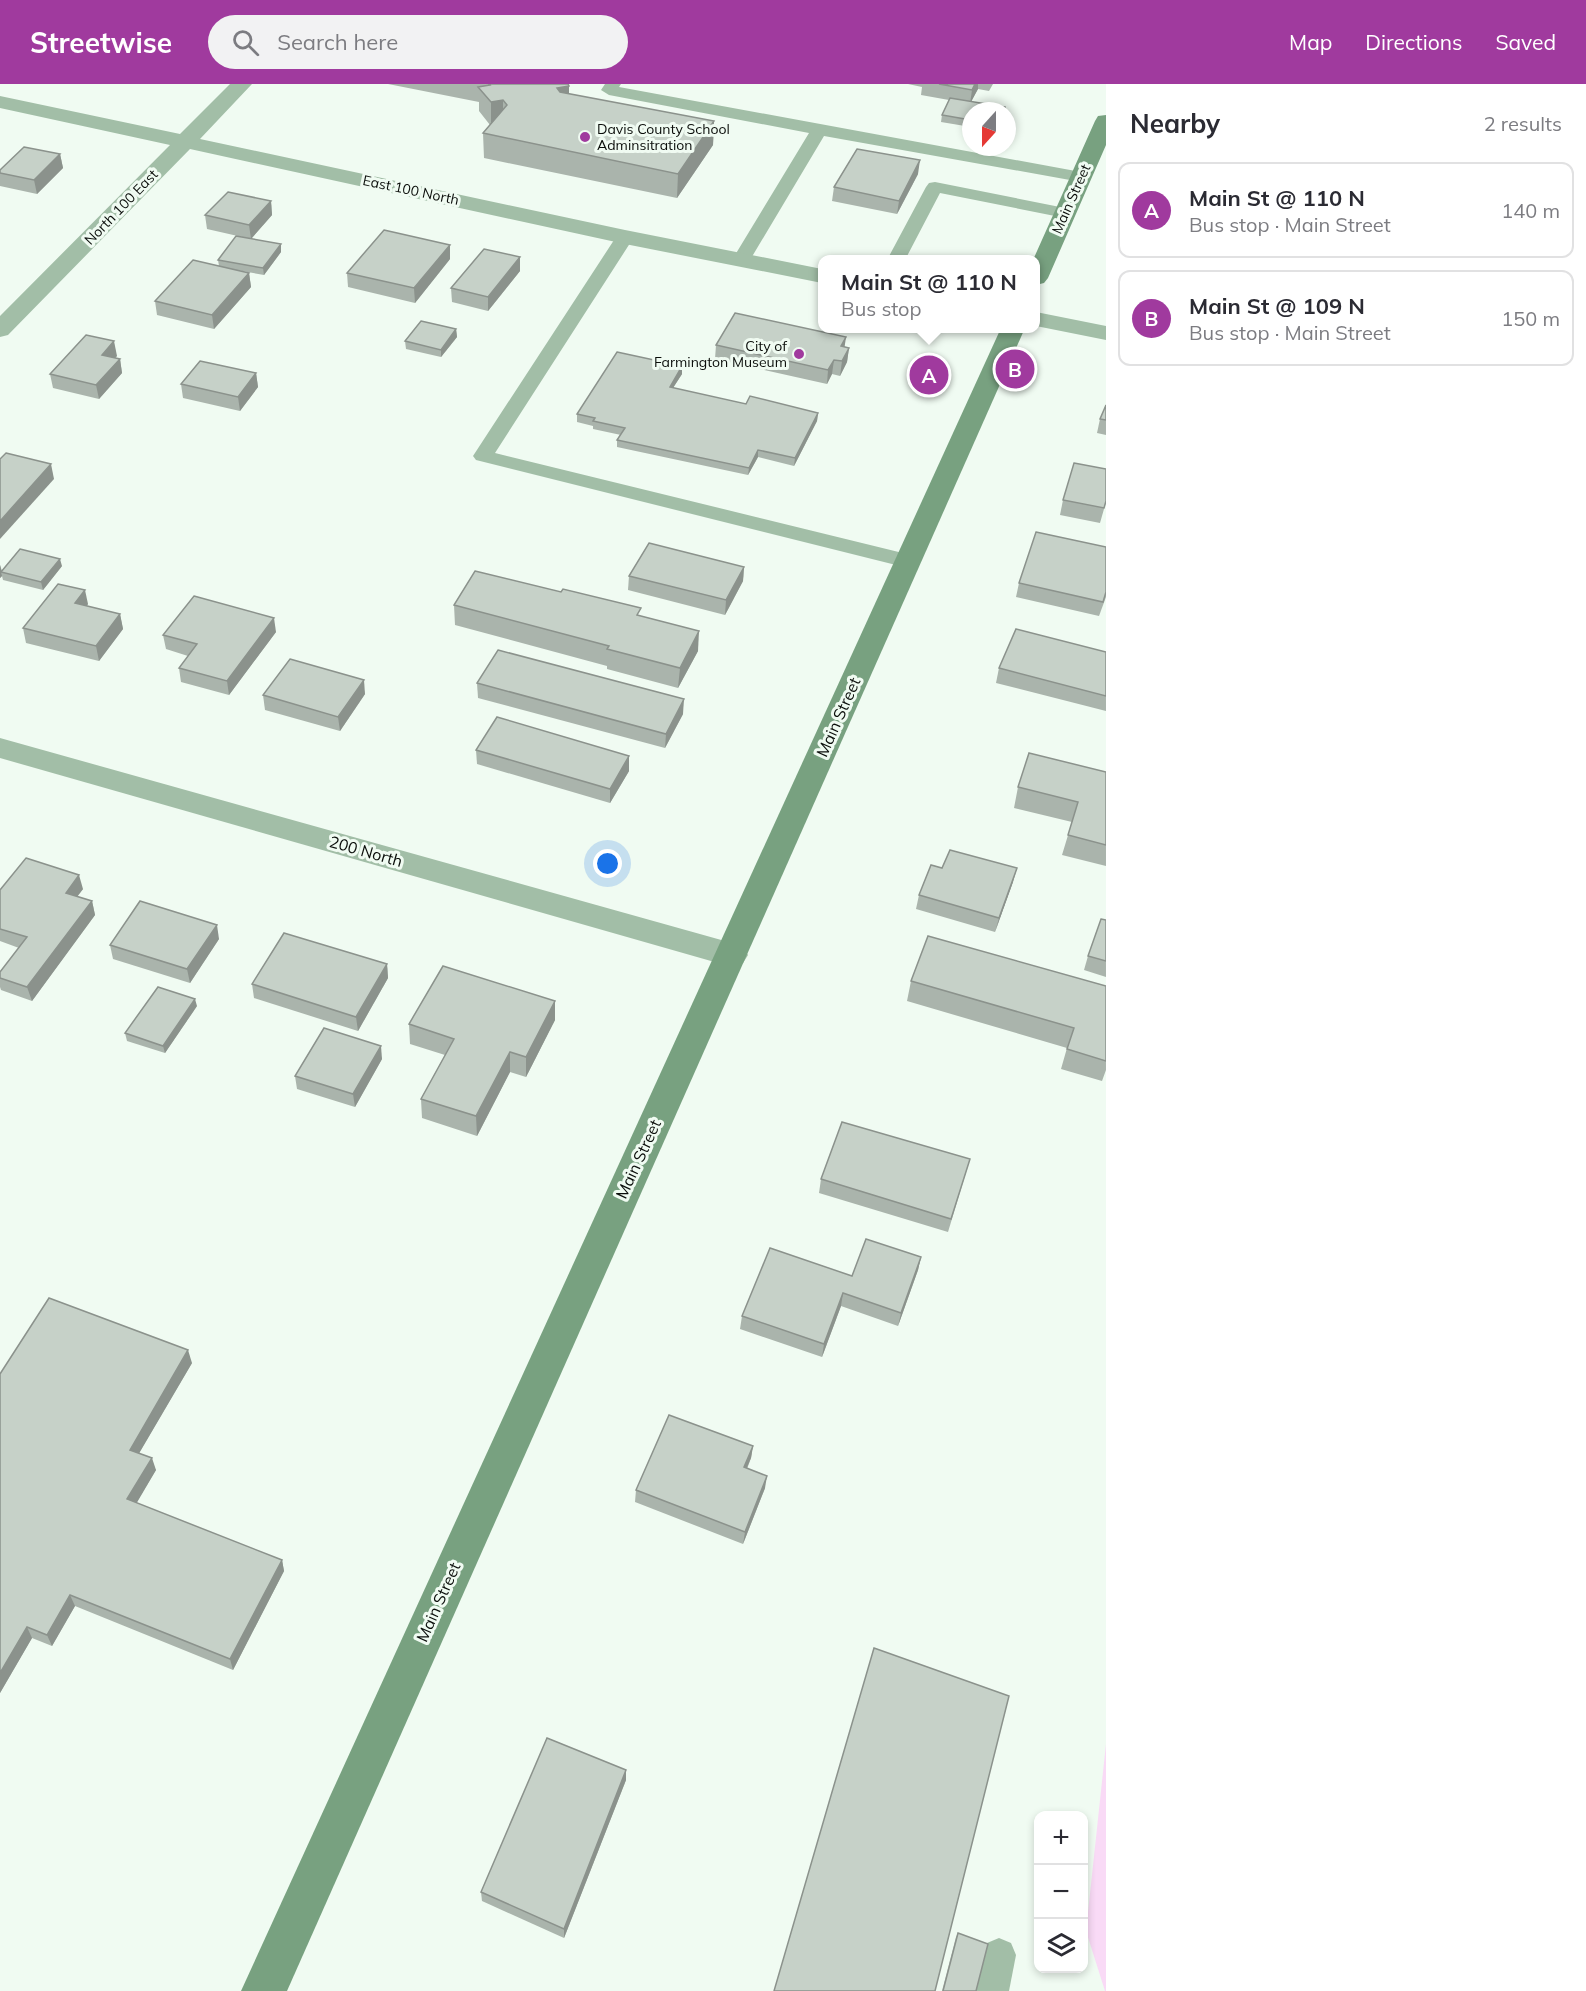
<!DOCTYPE html>
<meta charset="utf-8">
<style>
:root{--surface:#fff;--page:#f2f2f3;--text:#2b2b33;--muted:#7c7c81;--line:#e1e1e2;--accent:#a03a9e}
body{margin:0;font-family:Mulish,sans-serif;background:var(--page);color:var(--text)}
.controls{position:absolute;right:18px;bottom:18px;display:grid;overflow:hidden;border-radius:12px;box-shadow:0 3px 9px #0003}
.controls button{width:54px;height:54px;display:grid;place-items:center;padding:0;border:0;border-bottom:2px solid var(--line);background:var(--surface);color:var(--text);font:30px sans-serif}
.compass{position:absolute;left:962px;top:18px;width:54px;height:54px;border-radius:50%;background:var(--surface);box-shadow:0 3px 9px #0003;rotate:201deg}
.you{position:absolute;left:608px;top:780px;width:21px;height:21px;margin:-15px;border:4px solid #fff;border-radius:50%;background:#1a73e8;box-shadow:0 0 0 9px #1a73e833}
.badge{display:grid;place-items:center;width:39px;height:39px;border-radius:50%;background:var(--accent);color:#fff;font-size:20px;font-weight:700}
.pin{position:absolute;translate:-50% -50%;border:3px solid #fff;box-shadow:0 2px 6px #0006}
.popup{position:absolute;left:818px;top:171px;width:222px;height:78px;box-sizing:border-box;display:grid;place-content:center;border-radius:12px;background:var(--surface);filter:drop-shadow(0 2px 4px #0005);font-size:20px;white-space:nowrap;color:var(--muted)}
.popup b{font-size:22px;color:var(--text)}
.popup::after{content:'';position:absolute;left:50%;top:100%;margin-left:-12px;border:12px solid transparent;border-top-color:var(--surface)}
.list{margin:0;padding:0;list-style:none}
h2{display:flex;justify-content:space-between;align-items:center;height:78px;margin:0;padding:0 24px;font-size:26px}
h2 small{font-size:20px;font-weight:400;color:var(--muted)}
.list li{display:grid;grid-template-columns:39px 1fr auto;gap:18px;align-items:center;box-sizing:border-box;height:96px;margin:0 12px 12px;padding:0 12px;border:2px solid var(--line);border-radius:12px}
.list b{display:block;font-size:22px;white-space:nowrap}
.list p{margin:0;font-size:20px;white-space:nowrap;color:var(--muted)}
.list em{font-size:20px;font-style:normal;color:var(--muted)}
.icon{flex:none;width:33px;height:33px;fill:none;stroke:currentColor;stroke-width:2;stroke-linecap:round;stroke-linejoin:round}
.map{position:relative;flex:none;width:1106px;height:1907px;overflow:hidden}
header{display:flex;align-items:center;gap:36px;box-sizing:border-box;height:84px;padding:0 30px;background:var(--accent);color:#fff}
header strong{font-size:28px}
nav{display:flex;gap:33px;margin-inline-start:auto;font-size:21px}
.search{width:420px;height:54px;background:var(--page);display:flex;align-items:center;gap:15px;box-sizing:border-box;padding:0 21px;border-radius:33px;color:var(--muted);font-size:22px}
main{display:flex}
aside{flex:1;background:var(--surface)}
.map>svg:first-child{display:block}
</style>
<header>
<strong>Streetwise</strong>
<div class="search"><svg class="icon" aria-label="search" viewBox="0 0 24 24"><circle cx="10" cy="10" r="6"/><path d="M15 15l6 6"/></svg>Search here</div>
<nav><a>Map</a><a>Directions</a><a>Saved</a></nav>
</header>
<main>
<div class="map">
<svg width="1106" height="1907" viewBox="0 0 1106 1907">
<rect width="100%" height="100%" fill="#f0fbf2"/>
<polygon fill="#f9daf6" points="1106,1660 1106,1907 1105,1907 1086,1847"/>
<g fill="none" stroke-linecap="round" stroke-linejoin="round">
<g fill="#a2bea7" fill-rule="evenodd">
<polygon points="605,0 621,0 619,3 1081,88 1087,89 1090,93 1087,97 1081,98 824,52 750,176 747,180 735,180 732,176 809,49 609,11 601,6"/>
<polygon points="935,98 1065,124 1071,125 1074,129 1071,133 1065,134 940,109 905,176 887,176 926,103 929,99"/>
<polygon points="625,148 631,149 634,153 495,369 915,472 918,477 915,482 908,484 476,376 473,372 616,153 619,149"/>
<polygon points="999,1854 1011,1859 1016,1871 1009,1907 975,1907 982,1871 987,1859"/>
</g>
<g fill="#a2bea7" fill-rule="evenodd">
<polygon points="230,0 252,0 200,55 625,146 822,185 822,199 625,160 190,65 8,251 0,253 0,232 170,61 0,24 0,12 180,50"/>
<polygon points="1036,228 1106,242 1106,256 1036,242"/>
<polygon points="0,654 732,859 743,863 748,871 743,879 732,883 0,674"/>
</g>
<g fill="#78a180" fill-rule="evenodd">
<polygon points="1106,31 1106,61 1048,194 1044,199 1036,201 1036,176 1033,176 1095,37 1098,32"/>
<polygon points="1001,244 1025,244 287,1907 241,1907"/>
</g>
</g>
<g fill="#aab4ac">
<polygon points="388,0 568,0 569,2 569,10 714,37 713,61 677,114 484,74 483,49 490,41 479,27 479,18"/>
<polygon points="908,0 993,0 989,7 978,5 971,17 971,43 941,38 942,31 949,16 921,11 922,3"/>
<polygon points="60,70 63,84 37,110 0,102 0,86"/>
<polygon points="918,90 897,130 832,117 834,103"/>
<polygon points="271,117 272,131 251,155 207,145 205,131"/>
<polygon points="281,168 264,191 231,185 249,189 251,203 214,245 157,231 155,217 219,182 218,176"/>
<polygon points="520,173 520,187 488,227 452,218 451,204"/>
<polygon points="450,175 415,219 348,203 347,189"/>
<polygon points="456,245 457,253 441,273 406,265 405,257"/>
<polygon points="716,261 845,263 849,264 847,278 840,292 832,290 827,300 715,275"/>
<polygon points="117,272 115,274 120,275 122,289 99,315 53,304 50,290"/>
<polygon points="682,282 682,290 673,304 746,320 818,329 817,337 794,382 758,373 748,391 617,363 617,356 621,351 593,345 593,342 577,338 577,330"/>
<polygon points="256,289 258,303 240,327 183,314 181,300"/>
<polygon points="1106,321 1106,351 1097,349 1100,335"/>
<polygon points="1063,416 1106,418 1100,439 1060,431"/>
<polygon points="1106,463 1106,513 1099,532 1016,513 1019,499"/>
<polygon points="0,481 2,487 62,482 43,506 3,496 2,492 0,494"/>
<polygon points="744,483 743,497 725,531 628,506 629,492"/>
<polygon points="88,520 87,522 120,530 123,545 99,577 26,559 23,544"/>
<polygon points="454,521 641,532 698,567 678,604 607,585 607,582 455,541"/>
<polygon points="276,548 229,611 181,598 179,584 188,572 166,565 163,551"/>
<polygon points="1106,568 1106,627 996,599 999,584"/>
<polygon points="477,599 683,630 665,664 478,614"/>
<polygon points="365,610 340,647 265,626 263,611"/>
<polygon points="476,666 629,687 610,719 477,680"/>
<polygon points="1106,688 1106,782 1062,771 1072,738 1014,724 1018,703"/>
<polygon points="942,784 1013,798 995,848 916,825 919,811"/>
<polygon points="83,805 77,813 92,817 95,831 32,917 1,906 0,903 0,888 19,864 0,857 0,806"/>
<polygon points="1106,836 1106,893 1084,886 1088,872"/>
<polygon points="219,855 190,899 113,875 110,861"/>
<polygon points="387,880 388,894 358,947 254,914 252,900"/>
<polygon points="911,897 1106,902 1106,986 1102,997 1061,985 1067,964 907,917"/>
<polygon points="555,917 555,936 526,993 510,988 477,1052 422,1034 421,1015 445,971 410,960 409,940"/>
<polygon points="197,922 165,969 127,957 125,949"/>
<polygon points="382,975 355,1023 297,1005 295,992"/>
<polygon points="970,1075 948,1148 819,1109 821,1095"/>
<polygon points="921,1173 918,1186 898,1242 841,1222 822,1273 740,1245 742,1232 852,1192"/>
<polygon points="192,1279 139,1369 156,1386 136,1419 282,1476 284,1487 233,1586 75,1522 52,1562 32,1554 0,1609 0,1290"/>
<polygon points="753,1362 751,1374 747,1385 765,1404 743,1460 635,1418 636,1406"/>
<polygon points="626,1686 626,1696 564,1854 482,1817 481,1808"/>
<polygon points="958,1849 976,1907 942,1907 956,1853"/>
</g>
<g fill="#8b928c">
<polygon points="975,0 978,0 978,5 970,20 972,6"/>
<polygon points="569,2 569,25 557,4"/>
<polygon points="503,16 503,40 491,42 491,18"/>
<polygon points="714,37 713,61 677,114 678,90"/>
<polygon points="60,70 63,84 37,110 34,96"/>
<polygon points="920,76 918,90 897,130 899,117"/>
<polygon points="271,117 272,131 251,155 249,141"/>
<polygon points="281,160 281,168 264,191 263,184"/>
<polygon points="450,161 450,175 415,219 414,204"/>
<polygon points="520,173 520,187 488,227 488,213"/>
<polygon points="249,189 251,203 214,245 212,231"/>
<polygon points="456,245 457,253 441,273 441,266"/>
<polygon points="846,253 844,267 841,262"/>
<polygon points="114,257 117,272 105,285 102,271"/>
<polygon points="849,264 847,278 840,292 842,277"/>
<polygon points="120,275 122,289 99,315 96,301"/>
<polygon points="834,276 832,290 827,300 828,286"/>
<polygon points="682,282 682,290 669,310 670,303"/>
<polygon points="256,289 258,303 240,327 238,313"/>
<polygon points="818,329 817,337 794,382 795,374"/>
<polygon points="758,366 758,373 748,391 749,384"/>
<polygon points="51,380 54,395 0,455 0,437"/>
<polygon points="60,475 62,482 43,506 41,498"/>
<polygon points="0,481 2,489 1,488 2,492 0,494"/>
<polygon points="744,483 743,497 725,531 726,516"/>
<polygon points="85,506 88,520 78,534 75,519"/>
<polygon points="120,530 123,545 99,577 96,562"/>
<polygon points="274,534 276,548 229,611 227,597"/>
<polygon points="699,547 698,567 678,604 680,584"/>
<polygon points="364,596 365,610 340,647 338,633"/>
<polygon points="684,615 683,630 665,664 666,650"/>
<polygon points="629,672 629,687 610,719 610,705"/>
<polygon points="1017,784 1013,798 995,848 999,834"/>
<polygon points="79,791 83,805 69,823 66,809"/>
<polygon points="92,817 95,831 32,917 27,903"/>
<polygon points="217,841 219,855 190,899 187,885"/>
<polygon points="387,880 388,894 358,947 356,933"/>
<polygon points="195,915 197,922 165,969 163,962"/>
<polygon points="555,917 555,936 526,993 526,973"/>
<polygon points="381,962 382,975 355,1023 353,1010"/>
<polygon points="510,968 510,988 477,1052 476,1032"/>
<polygon points="921,1173 918,1186 898,1242 901,1229"/>
<polygon points="843,1209 841,1222 822,1273 824,1260"/>
<polygon points="188,1266 192,1279 134,1378 130,1366"/>
<polygon points="753,1362 751,1374 742,1395 744,1383"/>
<polygon points="152,1374 156,1386 132,1427 127,1415"/>
<polygon points="767,1392 765,1404 743,1460 745,1448"/>
<polygon points="282,1476 284,1487 233,1586 230,1575"/>
<polygon points="70,1511 75,1522 52,1562 47,1551"/>
<polygon points="27,1543 32,1554 0,1609 0,1589"/>
<polygon points="626,1686 626,1696 564,1854 564,1845"/>
</g>
<g fill="#c6d1c8" stroke="#8b928c" stroke-width="1.5">
<polygon points="489,0 568,0 569,2 557,4 560,8 714,37 678,90 483,49 507,21 503,16 491,18 478,3 490,1"/>
<polygon points="939,0 975,0 972,6"/>
<polygon points="950,14 1005,23 1003,27 971,27 971,36 942,31"/>
<polygon points="24,63 60,70 34,96 0,89 0,86"/>
<polygon points="857,65 920,76 899,117 834,103"/>
<polygon points="228,108 271,117 249,141 205,131"/>
<polygon points="384,146 450,161 414,204 347,189"/>
<polygon points="236,152 281,160 263,184 218,176"/>
<polygon points="484,165 520,173 488,213 451,204"/>
<polygon points="193,176 249,189 212,231 155,217"/>
<polygon points="735,229 846,253 841,262 849,264 842,277 834,276 828,286 716,261"/>
<polygon points="421,237 456,245 441,266 405,257"/>
<polygon points="86,251 114,257 102,271 120,275 96,301 50,290"/>
<polygon points="617,268 682,282 670,303 746,320 750,312 818,329 795,374 758,366 749,384 617,356 625,344 593,337 595,334 577,330"/>
<polygon points="200,277 256,289 238,313 181,300"/>
<polygon points="1106,321 1106,336 1100,335"/>
<polygon points="6,369 51,380 0,437 0,375"/>
<polygon points="1074,379 1106,385 1106,417 1104,424 1063,416"/>
<polygon points="1036,448 1106,463 1106,508 1103,518 1019,499"/>
<polygon points="649,459 744,483 726,516 629,492"/>
<polygon points="20,465 60,475 41,498 1,488"/>
<polygon points="475,487 561,508 563,505 641,524 637,531 699,547 680,584 607,565 609,562 454,521"/>
<polygon points="58,500 85,506 75,519 120,530 96,562 23,544"/>
<polygon points="194,512 274,534 227,597 179,584 197,560 163,551"/>
<polygon points="1016,545 1106,568 1106,612 999,584"/>
<polygon points="498,566 684,615 666,650 477,599"/>
<polygon points="290,575 364,596 338,633 263,611"/>
<polygon points="497,633 629,672 610,705 476,666"/>
<polygon points="1029,669 1106,688 1106,761 1068,751 1078,718 1018,703"/>
<polygon points="950,766 1017,784 999,834 919,811 931,781 942,784"/>
<polygon points="26,774 79,791 66,809 92,817 27,903 0,894 0,888 27,853 0,845 0,806"/>
<polygon points="140,817 217,841 187,885 110,861"/>
<polygon points="1101,835 1106,836 1106,877 1088,872"/>
<polygon points="284,849 387,880 356,933 252,900"/>
<polygon points="928,852 1106,902 1106,977 1067,965 1074,944 911,897"/>
<polygon points="443,882 555,917 526,973 510,968 476,1032 421,1015 454,955 409,940"/>
<polygon points="158,903 195,915 163,962 125,949"/>
<polygon points="324,944 381,962 353,1010 295,992"/>
<polygon points="842,1038 970,1075 951,1135 821,1095"/>
<polygon points="866,1155 921,1173 901,1229 843,1209 824,1260 742,1232 770,1164 852,1192"/>
<polygon points="49,1214 188,1266 130,1366 152,1374 127,1415 282,1476 230,1575 70,1511 47,1551 27,1543 0,1589 0,1290"/>
<polygon points="669,1331 753,1362 744,1383 767,1392 745,1448 636,1406"/>
<polygon points="874,1564 1009,1612 935,1907 774,1907"/>
<polygon points="547,1654 626,1686 564,1845 481,1808"/>
<polygon points="958,1849 988,1860 976,1907 943,1907"/>
</g>
<g fill="#a03a9e" stroke="#f0fbf2" stroke-width="2">
<circle cx="585" cy="53" r="6"/>
<circle cx="799" cy="270" r="6"/>
</g>
<g text-anchor="middle" stroke-width="6" stroke-linejoin="round" paint-order="stroke">
<g font-size="14" fill="#0a0d0a" stroke="#f0fbf2" text-anchor="start">
<text x="597" y="50">Davis County School<tspan x="597" dy="16">Adminsitration</tspan></text>
<text x="787" y="267" text-anchor="end">City of<tspan x="787" dy="16">Farmington Museum</tspan></text>
</g>
<g font-size="14" fill="#0a0d0a" stroke="#f0fbf2">
<text transform="translate(411 106) rotate(12)" y="5">East 100 North</text>
<text transform="translate(1071 115) rotate(-66)" y="5">Main Street</text>
<text transform="translate(121 123) rotate(-46)" y="5">North 100 East</text>
</g>
<g font-size="16" fill="#0a0d0a" stroke="#f0fbf2">
<text transform="translate(838 633) rotate(-66)" y="6">Main Street</text>
<text transform="translate(366 767) rotate(16)" y="6">200 North</text>
<text transform="translate(638 1075) rotate(-65)" y="6">Main Street</text>
<text transform="translate(438 1518) rotate(-66)" y="6">Main Street</text>
</g>
</g>
</svg>
<div class="controls">
<button>+</button>
<button>−</button>
<button><svg class="icon" aria-label="layers" viewBox="0 0 24 24"><path d="M12 4l9 5-9 5-9-5zM3 14l9 5 9-5"/></svg></button>
</div>
<svg class="compass" viewBox="-18 -18 36 36"><path d="M0-13l5 13h-10z" fill="#e53935"/><path d="M0 13l5-13h-10z" fill="#7c7c81"/></svg>
<div class="you"></div>
<div class="pin badge" style="left:929px;top:291px">A</div>
<div class="popup"><b>Main St @ 110 N</b>Bus stop</div>
<div class="pin badge" style="left:1015px;top:285px">B</div>
</div>
<aside>
<h2>Nearby<small>2 results</small></h2>
<ul class="list">
<li><span class="badge">A</span><div><b>Main St @ 110 N</b><p>Bus stop · Main Street</p></div><em>140 m</em></li>
<li><span class="badge">B</span><div><b>Main St @ 109 N</b><p>Bus stop · Main Street</p></div><em>150 m</em></li>
</ul>
</aside>
</main>
